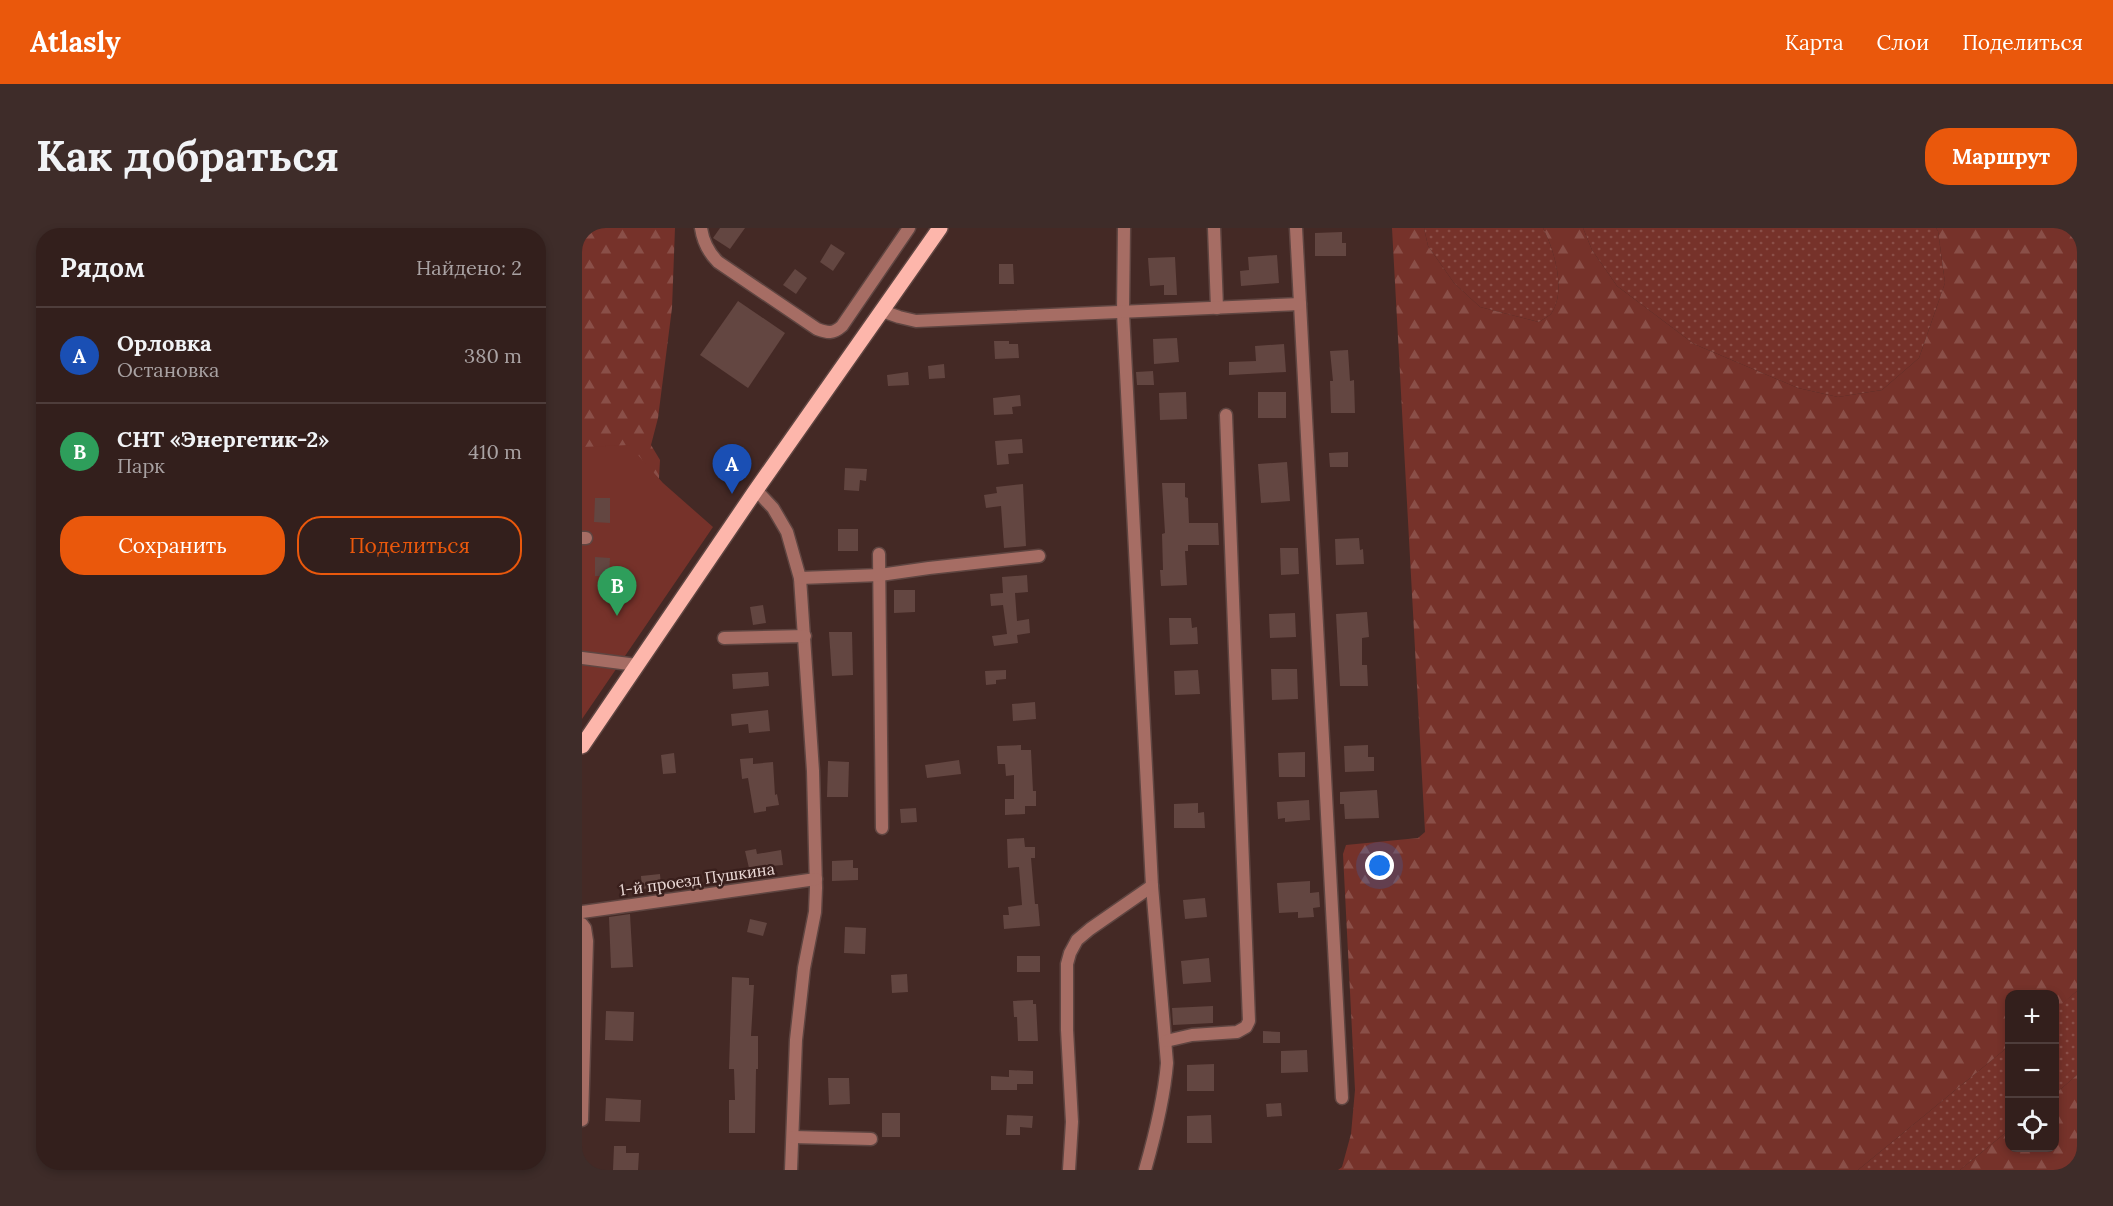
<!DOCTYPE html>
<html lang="ru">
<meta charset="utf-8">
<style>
:root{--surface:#331f1c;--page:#3e2c29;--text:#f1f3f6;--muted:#a9a2a3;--line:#4e3d3b;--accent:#ea580c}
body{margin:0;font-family:Lora,serif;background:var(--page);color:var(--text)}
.controls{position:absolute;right:18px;bottom:18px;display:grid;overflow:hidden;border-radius:12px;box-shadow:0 3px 9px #0003}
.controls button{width:54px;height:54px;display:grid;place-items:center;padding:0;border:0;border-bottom:2px solid var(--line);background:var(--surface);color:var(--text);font:30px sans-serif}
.you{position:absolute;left:798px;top:638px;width:21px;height:21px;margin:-15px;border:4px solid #fff;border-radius:50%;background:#1a73e8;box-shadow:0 0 0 9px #1a73e833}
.badge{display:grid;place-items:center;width:39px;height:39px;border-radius:50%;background:var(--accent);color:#fff;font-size:20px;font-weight:700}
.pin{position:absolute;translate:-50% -50px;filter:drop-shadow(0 2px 3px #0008)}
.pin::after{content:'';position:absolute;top:32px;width:21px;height:18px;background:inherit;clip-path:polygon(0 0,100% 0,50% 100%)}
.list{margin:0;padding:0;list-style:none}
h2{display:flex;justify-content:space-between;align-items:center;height:78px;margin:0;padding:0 24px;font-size:26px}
h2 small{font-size:20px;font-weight:400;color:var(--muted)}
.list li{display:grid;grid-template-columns:39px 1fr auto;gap:18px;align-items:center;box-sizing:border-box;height:96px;padding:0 24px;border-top:2px solid var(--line)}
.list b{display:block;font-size:22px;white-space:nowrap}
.list p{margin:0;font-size:20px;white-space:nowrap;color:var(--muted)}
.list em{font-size:20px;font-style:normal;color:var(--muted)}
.actions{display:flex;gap:12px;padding:18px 24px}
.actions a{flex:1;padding:14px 0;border:2px solid var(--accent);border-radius:24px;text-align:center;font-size:21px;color:var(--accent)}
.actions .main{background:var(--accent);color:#fff}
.icon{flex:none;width:33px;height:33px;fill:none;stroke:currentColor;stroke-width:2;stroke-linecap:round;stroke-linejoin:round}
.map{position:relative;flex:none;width:1495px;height:942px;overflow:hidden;border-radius:24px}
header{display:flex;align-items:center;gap:36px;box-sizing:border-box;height:84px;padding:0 30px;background:var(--accent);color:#fff}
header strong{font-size:28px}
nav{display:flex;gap:33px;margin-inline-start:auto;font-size:21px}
.intro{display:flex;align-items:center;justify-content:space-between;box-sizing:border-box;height:144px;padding:0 36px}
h1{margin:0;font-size:42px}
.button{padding:15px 27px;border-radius:24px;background:var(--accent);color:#fff;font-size:21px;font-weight:700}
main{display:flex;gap:36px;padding:0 36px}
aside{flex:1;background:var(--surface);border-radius:24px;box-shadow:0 3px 9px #0003}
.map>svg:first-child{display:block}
</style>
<header>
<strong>Atlasly</strong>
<nav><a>Карта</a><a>Слои</a><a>Поделиться</a></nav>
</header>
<div class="intro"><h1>Как добраться</h1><a class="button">Маршрут</a></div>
<main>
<aside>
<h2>Рядом<small>Найдено: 2</small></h2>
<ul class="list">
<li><span class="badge" style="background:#1a4fb4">A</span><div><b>Орловка</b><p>Остановка</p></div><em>380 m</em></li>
<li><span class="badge" style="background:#2e9e5b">B</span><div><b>СНТ «Энергетик-2»</b><p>Парк</p></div><em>410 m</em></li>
</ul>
<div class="actions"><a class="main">Сохранить</a><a>Поделиться</a></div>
</aside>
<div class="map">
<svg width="1495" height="942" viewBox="0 0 1495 942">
<defs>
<pattern id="grass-dots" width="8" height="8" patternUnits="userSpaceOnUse" patternTransform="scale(1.5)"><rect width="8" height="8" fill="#76322a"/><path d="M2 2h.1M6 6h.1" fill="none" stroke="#8a4f48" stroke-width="1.8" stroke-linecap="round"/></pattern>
<pattern id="forest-firs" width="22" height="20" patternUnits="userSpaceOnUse" patternTransform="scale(1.5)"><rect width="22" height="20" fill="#76322a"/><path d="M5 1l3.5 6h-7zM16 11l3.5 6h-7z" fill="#8a4f48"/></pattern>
</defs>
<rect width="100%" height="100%" fill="#442925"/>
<g fill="url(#grass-dots)">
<path d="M 842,0 L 961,0 C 972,21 985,64 969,86 C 966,89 961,91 957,94 L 898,79 L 872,55 L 846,18 Z"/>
<polygon points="1001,0 1354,0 1356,3 1363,55 1337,130 1300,162 1256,169 1216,160 1112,116 1035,58 1010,22"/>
<polygon points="1495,763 1495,847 1473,866 1472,782"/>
<polygon points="1427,818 1427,902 1378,942 1276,942"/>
</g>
<g fill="url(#forest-firs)">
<polygon points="0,0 93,0 90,80 76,190 69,217 78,232 71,359 0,235"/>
<path d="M 810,0 L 842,0 L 846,18 L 872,55 L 898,79 L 957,94 C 961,91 966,89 969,86 C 985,64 972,21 961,0 L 1001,0 L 1010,22 L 1035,58 L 1112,116 L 1216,160 L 1256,169 L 1300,162 L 1337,130 L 1363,55 L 1356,3 L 1354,0 L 1495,0 L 1495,763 L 1473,782 L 1472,766 L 1428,766 L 1427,818 L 1276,942 L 756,942 L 760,939 L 769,906 L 773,862 L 761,626 L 764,617 L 836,610 L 843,604 Z"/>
<polygon points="1495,847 1495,942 1378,942 1427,902 1428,920 1472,920 1473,866"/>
</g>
<polygon fill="#76322a" points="47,217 81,255 131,299 0,491 0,219"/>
<g fill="#634641">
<polygon points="138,0 163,0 148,21 131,10"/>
<polygon points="760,4 760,15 764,15 764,28 733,28 733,5"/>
<polygon points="249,16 263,25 251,43 238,34"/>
<polygon points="695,27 697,55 659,58 658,43 667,42 666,29"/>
<polygon points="593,29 595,67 582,67 582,57 568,58 566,30"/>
<polygon points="417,36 431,36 432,56 417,56"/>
<polygon points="213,41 225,50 214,66 201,57"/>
<polygon points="156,73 203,105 166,160 118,127"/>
<polygon points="595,110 597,134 572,136 571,111"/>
<polygon points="412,113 427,113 427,116 436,116 437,130 413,131"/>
<polygon points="702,116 704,144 647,147 647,134 674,133 673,118"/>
<polygon points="766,122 768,153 772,152 773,185 749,185 748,153 751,153 748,123"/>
<polygon points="362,136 363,150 347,151 346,138"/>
<polygon points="571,143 572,157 555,157 554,144"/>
<polygon points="326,144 327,157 306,158 305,147"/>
<polygon points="604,164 605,191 578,192 577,165"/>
<rect x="676" y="164" width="28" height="26"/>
<polygon points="438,167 439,178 430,179 431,186 412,187 411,170"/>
<polygon points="440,211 441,225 426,226 427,236 415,237 413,213"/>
<polygon points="766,224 766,239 748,239 747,225"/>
<polygon points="705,234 708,273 679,275 676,236"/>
<polygon points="263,240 285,241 284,253 278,252 277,263 262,262"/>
<polygon points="580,255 603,255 603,269 606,270 607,295 636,295 637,317 606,317 606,323 603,323 605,357 579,358 578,342 581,342 580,306 583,305"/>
<polygon points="441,256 444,318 422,320 419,278 404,280 402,267 415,265 414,259"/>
<polygon points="13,270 28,270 28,295 12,294"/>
<rect x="256" y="301" width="20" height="22"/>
<polygon points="777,310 778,322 781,321 782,336 754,337 753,311"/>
<polygon points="698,320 716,320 717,346 699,347"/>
<polygon points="13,329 28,330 27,348 13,348"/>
<polygon points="445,347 446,364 433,365 435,393 447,391 448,405 435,407 436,415 412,418 410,408 425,406 421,377 409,378 408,366 421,365 420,349"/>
<polygon points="312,362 333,362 333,384 312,385"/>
<polygon points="181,377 184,395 171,397 168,379"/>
<polygon points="785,384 787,409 780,410 780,437 785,437 786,458 758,458 754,386"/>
<polygon points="713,385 714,409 688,410 687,386"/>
<polygon points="587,390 609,390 610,400 615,399 616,416 588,417"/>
<polygon points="247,404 270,404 271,447 250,448"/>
<polygon points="689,441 715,441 716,471 690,472"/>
<polygon points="424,442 424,451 414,452 414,456 404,457 403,443"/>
<polygon points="616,442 618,466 593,467 592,443"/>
<polygon points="186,444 187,458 151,461 150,446"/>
<polygon points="453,474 454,491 431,493 430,476"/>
<polygon points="186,482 188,503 167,505 166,496 150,498 149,486"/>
<polygon points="439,517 439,522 449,522 451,563 454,563 454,578 443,578 443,586 423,587 423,571 432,571 432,547 424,548 423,536 416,536 415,518"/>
<polygon points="786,517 786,529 792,529 792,543 763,544 762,518"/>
<polygon points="723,524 723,549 697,549 696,525"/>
<polygon points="92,525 94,545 81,546 79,527"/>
<polygon points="171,530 171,536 191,534 193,567 195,566 197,577 184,579 184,583 172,585 166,550 160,551 158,531"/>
<polygon points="377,532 379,546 345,550 343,537"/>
<polygon points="246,533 267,534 266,569 245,569"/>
<polygon points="795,562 797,590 763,591 762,576 758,576 758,564"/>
<polygon points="727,572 728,592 703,594 703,590 696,591 695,574"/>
<polygon points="616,575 616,585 622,584 623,600 592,600 592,576"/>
<polygon points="334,580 335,594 319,595 318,581"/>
<polygon points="442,610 443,619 453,619 453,630 449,630 453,676 456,676 458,698 422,701 421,687 427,687 426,679 440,677 437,639 426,640 425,611"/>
<polygon points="174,621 175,626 199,622 201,637 167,640 163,623"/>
<polygon points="271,632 271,640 276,640 276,652 250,653 250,633"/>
<polygon points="78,646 79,659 60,661 59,648"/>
<polygon points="728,653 728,665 737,664 738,679 731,680 732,689 716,690 716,684 697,685 695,655"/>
<polygon points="623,670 625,689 603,691 601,672"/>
<polygon points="48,686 51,739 29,740 27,689"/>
<polygon points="168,691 185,695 181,708 165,704"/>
<polygon points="263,699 284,700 283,726 262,725"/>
<rect x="435" y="728" width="23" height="16"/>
<polygon points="627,730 629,754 601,756 599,733"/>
<polygon points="325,746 326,764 310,765 309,747"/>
<polygon points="150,749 167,750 167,757 172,757 169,808 176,808 176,841 174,841 173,905 147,905 147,872 153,872 152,841 147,841"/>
<polygon points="451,772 451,776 454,776 456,813 436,813 435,789 432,789 431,773"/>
<polygon points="631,778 631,795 591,797 590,780"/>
<polygon points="24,783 52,784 51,813 23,812"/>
<polygon points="681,803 698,804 698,815 681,815"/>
<polygon points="725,822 726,844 699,845 699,823"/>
<polygon points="632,836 632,863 605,863 605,837"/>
<polygon points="427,842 451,843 451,856 435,856 435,862 409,862 409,848 427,849"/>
<polygon points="246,850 267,850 268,876 247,877"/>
<polygon points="24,870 59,872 58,894 23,893"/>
<polygon points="699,875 700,888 685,889 684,876"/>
<rect x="300" y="885" width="18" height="24"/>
<polygon points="425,887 451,888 450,900 438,899 438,907 424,907"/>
<polygon points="629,887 630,915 605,915 605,888"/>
<polygon points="32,918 44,918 44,925 57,925 56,942 31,942"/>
</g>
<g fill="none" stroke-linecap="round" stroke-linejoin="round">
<defs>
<g id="minor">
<path d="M 119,0 C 121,14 126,24 136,34 L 235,101 C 246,105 251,106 260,98 L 327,0"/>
<path d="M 542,0 L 541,85 L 570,658 L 585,835 C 582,872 573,907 563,942"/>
<polyline points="632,0 635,80"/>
<polyline points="714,0 760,870"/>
<polyline points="300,83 317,89 334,93 718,76"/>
<polyline points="174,262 191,280 205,304 218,350 231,543 234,660 233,684 222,740 214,812 209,942"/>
<polyline points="0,310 4,310"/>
<polyline points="297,326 300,600"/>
<polyline points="218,350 298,347 347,340 457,328"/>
<polyline points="142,410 223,408"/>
<polyline points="0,430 55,437"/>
<polyline points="0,684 234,651"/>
<polyline points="0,696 3,700 5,713 0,892"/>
<polyline points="584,813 610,807 655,804 664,799 667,793 644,187"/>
<polyline points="211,909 289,911"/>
<polyline points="487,942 490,894 485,802 485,736 488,725 495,712 508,701 570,658"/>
</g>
<polyline id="major" points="0,518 174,262 358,0"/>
</defs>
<use href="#minor" stroke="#5f4541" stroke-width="15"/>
<use href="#major" stroke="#5f4541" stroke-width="18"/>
<use href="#minor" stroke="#a66d64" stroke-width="12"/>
<use href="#major" stroke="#fdb6ab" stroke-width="15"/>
</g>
<g text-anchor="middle" stroke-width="5" stroke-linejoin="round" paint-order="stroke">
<g font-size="16" fill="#ebd9d6" stroke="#391f1c">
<text transform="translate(115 651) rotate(-8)" y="6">1-й проезд Пушкина</text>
</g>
</g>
</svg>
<div class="controls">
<button>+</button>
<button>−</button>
<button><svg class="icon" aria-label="locate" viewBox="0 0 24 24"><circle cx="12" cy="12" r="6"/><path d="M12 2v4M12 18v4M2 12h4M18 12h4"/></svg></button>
</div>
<div class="you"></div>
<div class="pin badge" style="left:150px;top:266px;background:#1a4fb4">A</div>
<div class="pin badge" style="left:35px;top:388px;background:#2e9e5b">B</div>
</div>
</main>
